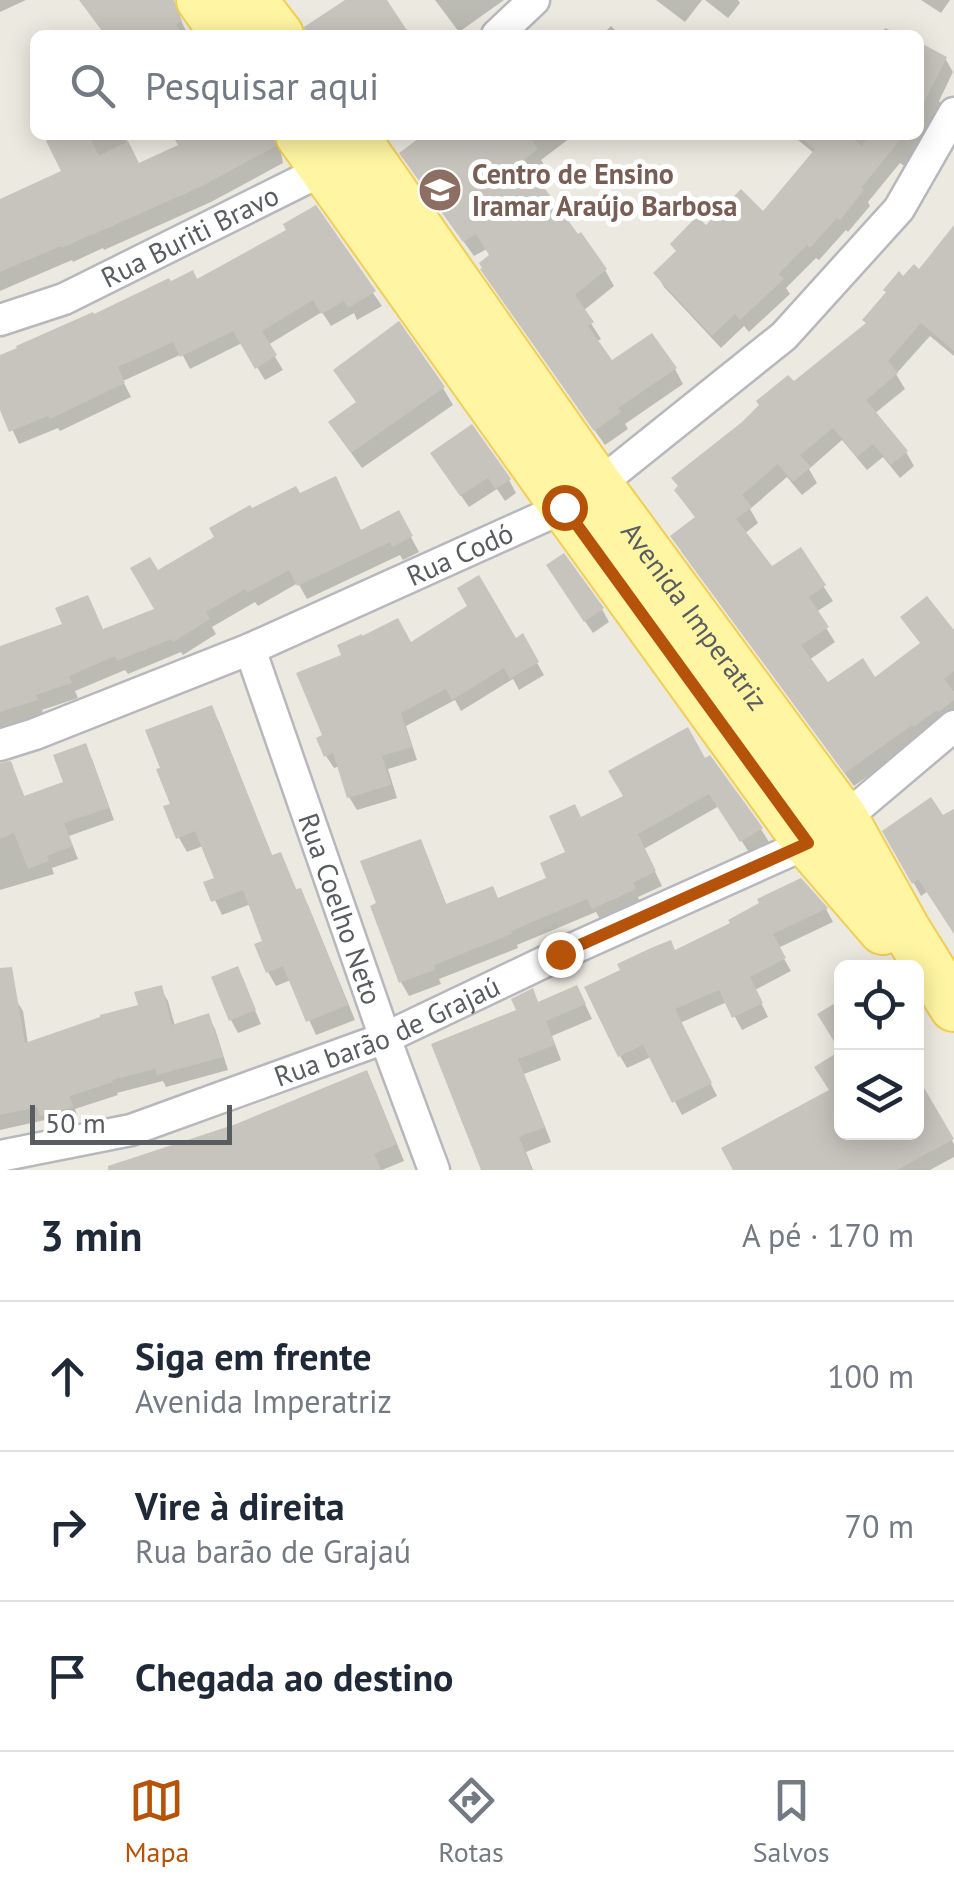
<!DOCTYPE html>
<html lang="pt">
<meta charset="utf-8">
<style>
:root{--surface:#fff;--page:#f2f2f3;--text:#1f2937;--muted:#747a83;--line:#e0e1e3;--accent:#b45309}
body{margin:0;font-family:"PT Sans",sans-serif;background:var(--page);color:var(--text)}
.controls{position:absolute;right:30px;bottom:30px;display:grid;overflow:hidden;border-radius:15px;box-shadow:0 5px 25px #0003}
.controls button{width:90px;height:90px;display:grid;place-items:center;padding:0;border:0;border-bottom:2px solid var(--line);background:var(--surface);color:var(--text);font:50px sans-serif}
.scale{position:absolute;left:30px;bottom:25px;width:202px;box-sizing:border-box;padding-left:10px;border:5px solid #595c61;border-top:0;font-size:28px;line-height:35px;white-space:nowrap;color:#595c61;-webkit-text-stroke:8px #fff;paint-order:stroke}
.stop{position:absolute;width:30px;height:30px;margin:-22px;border:8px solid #b45309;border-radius:50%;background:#fff}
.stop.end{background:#b45309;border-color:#fff;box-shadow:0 2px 10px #0008}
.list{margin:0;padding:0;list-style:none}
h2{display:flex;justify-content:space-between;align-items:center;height:130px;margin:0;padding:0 40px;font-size:42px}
h2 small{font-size:32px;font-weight:400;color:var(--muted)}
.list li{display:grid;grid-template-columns:65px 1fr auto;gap:30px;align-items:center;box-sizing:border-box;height:150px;padding:0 40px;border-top:2px solid var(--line)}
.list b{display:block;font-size:38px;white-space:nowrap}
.list p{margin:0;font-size:32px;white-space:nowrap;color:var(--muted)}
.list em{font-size:32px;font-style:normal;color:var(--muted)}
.icon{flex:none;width:55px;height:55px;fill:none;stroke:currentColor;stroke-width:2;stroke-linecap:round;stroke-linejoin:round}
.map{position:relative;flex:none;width:954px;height:1170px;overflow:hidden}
.search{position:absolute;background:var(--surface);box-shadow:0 5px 25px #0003;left:30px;right:30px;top:30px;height:110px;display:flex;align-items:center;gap:25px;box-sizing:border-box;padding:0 35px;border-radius:15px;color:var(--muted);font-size:38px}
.sheet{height:580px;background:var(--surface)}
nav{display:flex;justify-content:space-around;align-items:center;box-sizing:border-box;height:140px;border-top:2px solid var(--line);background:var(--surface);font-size:28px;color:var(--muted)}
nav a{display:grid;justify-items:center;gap:5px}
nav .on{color:var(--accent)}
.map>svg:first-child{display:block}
</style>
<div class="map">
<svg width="954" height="1170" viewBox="0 0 954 1170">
<rect width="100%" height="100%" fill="#eceae0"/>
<g fill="#0003">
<polygon points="0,0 26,0 0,12"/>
<polygon points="86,0 171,0 188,35 106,35"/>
<polygon points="435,0 504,0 459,32"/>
<polygon points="656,0 702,0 685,22"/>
<polygon points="705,0 738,0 740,3 728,18"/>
<polygon points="921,0 950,0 941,13"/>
<polygon points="611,26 620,35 602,35"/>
<polygon points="885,28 900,35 882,35"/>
<polygon points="919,45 945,58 953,72 939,101 945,112 907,168 900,163 868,202 870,206 848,232 846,230 819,260 816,258 786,288 790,294 749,332 744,326 721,348 664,287 656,273 706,228 764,215 815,154 792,135 919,135"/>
<polygon points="64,135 124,135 139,166 181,146 188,135 271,135 281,152 283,163 211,202 104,250 103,248 73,262 72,260 0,291 0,201 64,172"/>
<polygon points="427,135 574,135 541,160 545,166 532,175 605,270 614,286 583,311 601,339 596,342 611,364 675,369 683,384 625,424 628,429 605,445 492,285 492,257 487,249 474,256 411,169"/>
<polygon points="315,208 382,306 357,320 354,313 331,326 322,312 268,345 283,370 265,380 242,343 190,369 182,354 123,381 131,397 60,431 58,428 19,444 0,403 0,357 197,282 290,231"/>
<polygon points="954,237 954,356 930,336 896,374 905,389 874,414 906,452 914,466 900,478 883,457 867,470 842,440 809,469 817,483 802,495 787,477 750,509 758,523 744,534 771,569 800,550 833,601 816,612 835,642 809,660 827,686 875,680 922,645 903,618 954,634 954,691 952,693 954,696 954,719 922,738 854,786 681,551 696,519 677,490 793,385 868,325 904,279 919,273"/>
<polygon points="443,388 453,405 362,468 341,439 358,404"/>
<polygon points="440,466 509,480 516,493 505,501 497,489 469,507"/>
<polygon points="299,496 361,533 398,513 419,552 403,560 400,555 307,599 298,583 258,606 255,602 212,627 216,634 183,655 181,652 128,674 125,670 75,691 78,698 42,710 44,715 0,729 0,657 103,632 157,610 157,574 218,538 251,511"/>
<polygon points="556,579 602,609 609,622 593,633"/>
<polygon points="522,637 544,675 519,690 513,679 461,711 455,700 406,726 417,760 388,769 397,798 357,810 349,797 340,766 334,768 326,756 410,646 515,641"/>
<polygon points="211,708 219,722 273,858 280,855 297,891 299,891 308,905 355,1020 316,1035 291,980 276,986 268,972 265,942 251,904 222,915 207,883 218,879 203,846 187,852 179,838 173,805"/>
<polygon points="85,746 92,759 114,820 69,836 78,859 52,868 54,874 0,890 0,783 22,790 25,799 66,783"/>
<polygon points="704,761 761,829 769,842 750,854 719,806 644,849 662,886 638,897 641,904 602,922 596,912 517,945 518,948 439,979 441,984 409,996 401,982 373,907 420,842 427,856 447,906 498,900 550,879 569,853 581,819"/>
<polygon points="954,812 954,931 928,891 921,896 885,831 942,819"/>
<polygon points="801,881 826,909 833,922 778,948 791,971 755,990 768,1017 742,1030 727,1002 680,1023 717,1096 682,1115 651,1057 627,1068 620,1056 675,952 733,924"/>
<polygon points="237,969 261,1024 238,1033 231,1020"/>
<polygon points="0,975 23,1011 28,1044 141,1007 160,988 168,1001 175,1026 208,1016 215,1029 228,1070 166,1087 163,1081 117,1093 118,1095 75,1109 78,1120 50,1128 45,1120 0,1130"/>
<polygon points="532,991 539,1004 584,1002 592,1019 552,1036 561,1060 524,1074 551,1142 526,1152 533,1170 484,1170 519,1011"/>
<polygon points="842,1053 842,1132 916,1132 920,1084 954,1144 954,1157 930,1170 732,1170 832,1091"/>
<polygon points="366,1074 375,1090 404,1161 382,1170 132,1170"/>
</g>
<g fill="#c7c4bd">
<polygon points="79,0 174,0 182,21 176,25 183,35 105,35"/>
<polygon points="345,0 387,0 410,35 306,35 304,27"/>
<polygon points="919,42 947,57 919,112"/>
<polygon points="58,135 89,135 99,156 128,141 139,163 178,145 172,135 273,135 276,146 202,186 92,235 92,234 62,248 61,246 0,272 0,199 61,171 46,141"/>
<polygon points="423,135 527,135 538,149 524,160 578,234 581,232 607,269 575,295 594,322 588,326 612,360 652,333 677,368 618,408 621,412 594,431 480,269 482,268 479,263 489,255 476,234 463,242 399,153"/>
<polygon points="798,135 848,135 862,146 869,135 904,135 861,188 864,190 840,220 837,218 810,248 807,245 779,274 784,279 740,320 735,314 712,336 653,273 676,251 670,244 697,216 706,225 741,189 763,211 815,149"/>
<polygon points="316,205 376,291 348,308 344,301 321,314 313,300 262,331 277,355 255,369 233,331 180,357 173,342 118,367 125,383 50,419 48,416 9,432 0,410 0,355 17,348 16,346 93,312 94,314 169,278 171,281 193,270 197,279 286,230 283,224"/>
<polygon points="954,225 954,351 921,323 888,361 898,373 866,400 908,451 891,465 873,444 857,457 833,428 800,455 811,467 793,482 778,464 742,495 752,507 736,519 772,566 801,547 826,585 809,597 829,627 801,645 828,682 863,658 875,677 920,643 900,617 927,596 954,630 954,671 944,679 954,692 954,700 938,712 937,710 913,727 912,725 845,773 670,536 695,517 674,490 678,486 671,478 742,422 759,405 756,401 788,375 794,381 866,323 862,320 886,292 883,290 899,271 903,276 914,264 919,269"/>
<polygon points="399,321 445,387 351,453 328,422 356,402 333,370"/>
<polygon points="472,424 511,479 495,489 488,478 460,496 430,453"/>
<polygon points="336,476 361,530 399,510 413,536 392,547 390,542 297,586 289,570 247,593 245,589 206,612 210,619 173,642 171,639 117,661 115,656 69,676 72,683 36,695 38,700 0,712 0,646 62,624 55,608 88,595 103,629 154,609 130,568 150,557 158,570 214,537 209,528 250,505 252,508 296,486 300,493"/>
<polygon points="564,553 604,608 584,622 546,565"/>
<polygon points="479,575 516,638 523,633 539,662 510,679 504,668 452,700 446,689 401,713 412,747 382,756 391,785 347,798 333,753 324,757 316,738 322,735 296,673 341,655 337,645 362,634 362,636 398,618 411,642 467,606 457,588"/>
<polygon points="212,705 272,855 281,852 296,889 301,888 348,1005 306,1022 283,966 266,973 254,944 262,941 243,890 211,902 203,882 214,878 195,831 176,839 163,806 170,804 156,769 160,768 145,730"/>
<polygon points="688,727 705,758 710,755 763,828 740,842 709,794 638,834 656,871 633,883 636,889 592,909 587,899 511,931 512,934 434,965 435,970 399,983 370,906 376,903 360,861 421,839 446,904 493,886 498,898 546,878 540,863 565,852 549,816 575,804 581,817 623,796 608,771"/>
<polygon points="86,743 109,808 64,823 73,846 47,856 49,861 28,869 14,833 0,839 0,763 11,761 24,796 63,782 53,755"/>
<polygon points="931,797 943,815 954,809 954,934 918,879 912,884 882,831"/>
<polygon points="801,878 828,908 773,934 786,958 750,977 763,1003 732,1018 719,990 675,1009 712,1083 672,1103 643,1045 618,1057 584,987 620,970 617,964 651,948 671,940 675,950 730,923 728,920 759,903 757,899"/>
<polygon points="238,966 256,1010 229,1021 211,977"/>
<polygon points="12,967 25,1043 100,1017 100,1015 138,1005 134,992 162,985 172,1025 209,1013 223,1057 157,1075 155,1069 112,1080 113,1082 70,1096 73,1107 40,1116 37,1107 0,1115 0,968"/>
<polygon points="577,985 586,1004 546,1021 555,1045 518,1059 545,1127 519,1137 532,1170 481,1170 431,1044 516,1010 511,999 533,988 538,1002"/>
<polygon points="842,999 842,1132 916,1132 916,1074 954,1139 897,1170 733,1170 721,1148 829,1090 814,1067 840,1051 817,1014"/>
<polygon points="367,1070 397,1144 374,1154 381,1170 108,1170 108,1166 236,1124"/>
</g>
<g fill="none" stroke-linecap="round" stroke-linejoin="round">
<defs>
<g id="street">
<polyline points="497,35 534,0"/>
<path id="s1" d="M 0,320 L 64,299 L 325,169 L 337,160"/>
<path id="s2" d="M 250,649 L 385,1038 L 434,1170"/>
<path id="s3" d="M 0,745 L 35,734 L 250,649 L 565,507 L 598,485 L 784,336 L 899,209 L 954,113"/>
<path id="s4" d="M 0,1156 L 131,1130 L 385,1038 L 561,954 L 808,843 L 844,819 L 954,726"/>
</g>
<g id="primary">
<polyline points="201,0 226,35"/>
<polyline points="252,0 279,35"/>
<polyline points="300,135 565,507 808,843 883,930"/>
<path id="s5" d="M 353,135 L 598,485 L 844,819 L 906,930 L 954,1007"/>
</g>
</defs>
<use href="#street" stroke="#b6b8bd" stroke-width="35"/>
<use href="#primary" stroke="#f3ce53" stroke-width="52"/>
<use href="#street" stroke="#fff" stroke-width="30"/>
<use href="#primary" stroke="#fff5a2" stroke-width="48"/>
</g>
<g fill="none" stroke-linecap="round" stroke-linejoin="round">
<polyline stroke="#b45309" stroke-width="12" points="560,954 808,843 564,507"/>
</g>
<defs>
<symbol id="school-disc" viewBox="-11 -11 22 22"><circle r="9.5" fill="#8d6e63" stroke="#fff"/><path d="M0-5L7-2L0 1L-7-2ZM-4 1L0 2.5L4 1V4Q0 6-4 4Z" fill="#fff"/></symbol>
</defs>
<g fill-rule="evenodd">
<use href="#school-disc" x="415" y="165" width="50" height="50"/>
</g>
<g text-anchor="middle" stroke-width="10" stroke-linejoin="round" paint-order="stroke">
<g font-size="28" font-weight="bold" fill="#785e54" stroke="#fff" text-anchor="start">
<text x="472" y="184">Centro de Ensino<tspan x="472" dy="32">Iramar Araújo Barbosa</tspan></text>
</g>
<g font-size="28" fill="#595c61" stroke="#fff">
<text dy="10" stroke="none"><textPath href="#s1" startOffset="208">Rua Buriti Bravo</textPath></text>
<text dy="10" stroke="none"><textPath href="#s3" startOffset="498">Rua Codó</textPath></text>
<text dy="10" stroke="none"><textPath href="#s5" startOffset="590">Avenida Imperatriz</textPath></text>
<text dy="10" stroke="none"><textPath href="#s2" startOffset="275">Rua Coelho Neto</textPath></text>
<text dy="10" stroke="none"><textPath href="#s4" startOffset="408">Rua barão de Grajaú</textPath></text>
</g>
</g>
</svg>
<div class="controls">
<button><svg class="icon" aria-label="locate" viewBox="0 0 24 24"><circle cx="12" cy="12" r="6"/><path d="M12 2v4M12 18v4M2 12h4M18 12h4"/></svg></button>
<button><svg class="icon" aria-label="layers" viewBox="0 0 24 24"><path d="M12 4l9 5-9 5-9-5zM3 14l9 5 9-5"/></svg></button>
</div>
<div class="scale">50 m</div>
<div class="stop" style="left:564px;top:507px"></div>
<div class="stop end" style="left:560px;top:954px"></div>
<div class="search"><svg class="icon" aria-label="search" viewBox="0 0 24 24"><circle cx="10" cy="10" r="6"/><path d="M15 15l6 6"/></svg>Pesquisar aqui</div>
</div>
<section class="sheet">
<h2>3 min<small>A pé · 170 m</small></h2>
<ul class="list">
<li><svg class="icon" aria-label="ahead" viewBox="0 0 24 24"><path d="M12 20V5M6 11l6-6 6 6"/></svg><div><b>Siga em frente</b><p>Avenida Imperatriz</p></div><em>100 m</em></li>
<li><svg class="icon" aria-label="right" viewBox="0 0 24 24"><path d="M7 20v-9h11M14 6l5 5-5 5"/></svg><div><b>Vire à direita</b><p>Rua barão de Grajaú</p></div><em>70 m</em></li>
<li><svg class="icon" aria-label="arrive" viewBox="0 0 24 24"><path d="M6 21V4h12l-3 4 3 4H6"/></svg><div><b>Chegada ao destino</b></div></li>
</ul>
</section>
<nav>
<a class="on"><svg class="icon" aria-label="map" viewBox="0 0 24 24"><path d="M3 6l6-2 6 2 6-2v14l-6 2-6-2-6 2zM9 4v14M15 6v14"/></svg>Mapa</a>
<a><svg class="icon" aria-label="directions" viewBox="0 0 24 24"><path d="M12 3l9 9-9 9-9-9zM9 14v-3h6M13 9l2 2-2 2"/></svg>Rotas</a>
<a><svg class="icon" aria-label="saved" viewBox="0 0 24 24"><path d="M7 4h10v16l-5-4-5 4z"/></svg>Salvos</a>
</nav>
